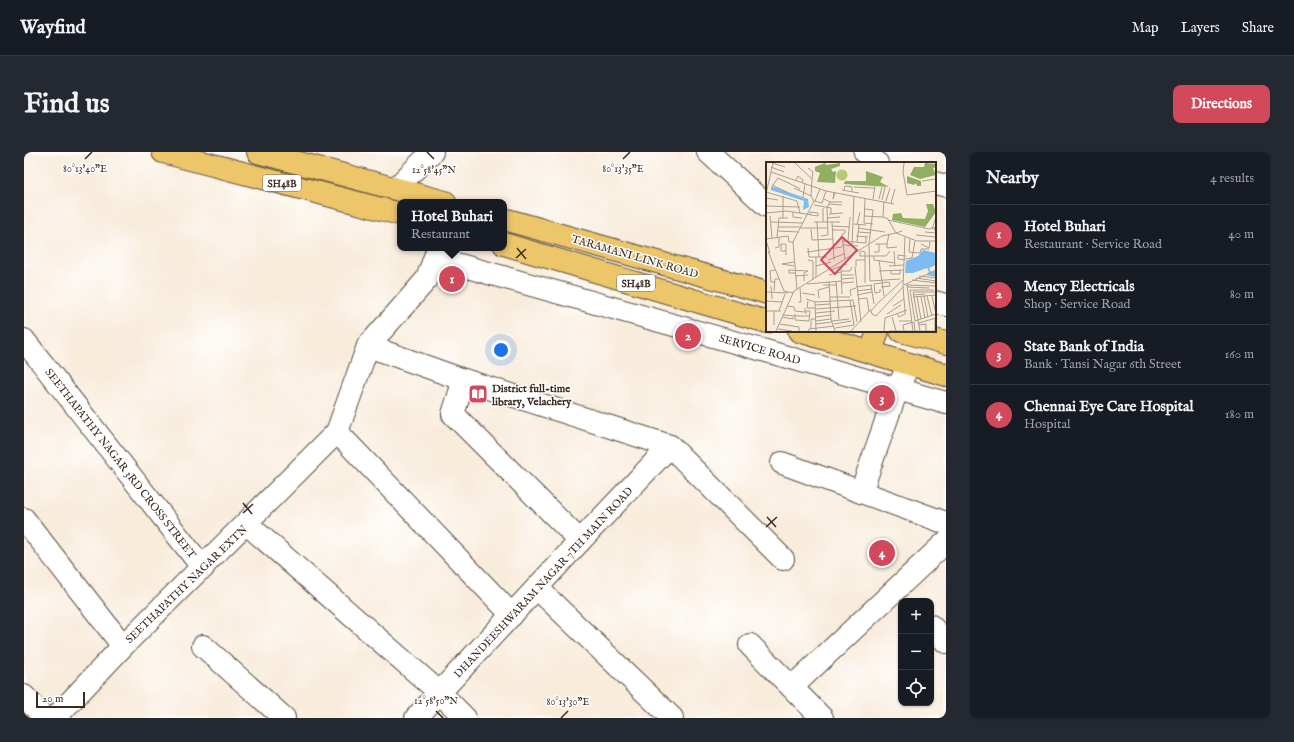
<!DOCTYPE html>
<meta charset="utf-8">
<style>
:root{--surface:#171b24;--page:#242831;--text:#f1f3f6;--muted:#9ea1a6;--line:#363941;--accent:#d1495b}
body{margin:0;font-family:"IM FELL English",serif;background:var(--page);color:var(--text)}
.controls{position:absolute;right:12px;bottom:12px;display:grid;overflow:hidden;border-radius:8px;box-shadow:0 1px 3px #0004}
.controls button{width:36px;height:36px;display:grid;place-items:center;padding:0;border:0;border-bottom:1px solid var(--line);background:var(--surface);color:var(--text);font:20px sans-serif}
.scale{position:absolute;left:12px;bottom:10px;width:49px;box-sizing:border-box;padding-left:4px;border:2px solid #3b2a1e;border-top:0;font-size:11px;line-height:14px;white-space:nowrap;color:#3b2a1e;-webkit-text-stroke:3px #fff;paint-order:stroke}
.you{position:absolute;left:477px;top:198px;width:14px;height:14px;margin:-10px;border:3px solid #fff;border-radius:50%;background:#1a73e8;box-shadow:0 0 0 6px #1a73e833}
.badge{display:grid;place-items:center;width:26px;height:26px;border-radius:50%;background:var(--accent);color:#fff;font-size:13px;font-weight:700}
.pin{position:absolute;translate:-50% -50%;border:2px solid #fff;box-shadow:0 1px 4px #0006}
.popup{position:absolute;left:373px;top:47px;width:110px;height:52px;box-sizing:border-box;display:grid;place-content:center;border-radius:8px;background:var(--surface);filter:drop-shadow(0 1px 3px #0005);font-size:13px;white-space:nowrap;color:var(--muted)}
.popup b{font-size:15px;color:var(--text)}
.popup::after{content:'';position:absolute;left:50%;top:100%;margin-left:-8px;border:8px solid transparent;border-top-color:var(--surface)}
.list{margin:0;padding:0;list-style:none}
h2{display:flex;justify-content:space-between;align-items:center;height:52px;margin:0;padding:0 16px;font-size:17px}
h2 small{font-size:13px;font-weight:400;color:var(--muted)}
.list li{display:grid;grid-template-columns:26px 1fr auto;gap:12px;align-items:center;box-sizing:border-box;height:60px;padding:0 16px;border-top:1px solid var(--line)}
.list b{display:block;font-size:15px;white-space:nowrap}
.list p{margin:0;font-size:13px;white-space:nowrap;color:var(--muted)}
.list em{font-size:13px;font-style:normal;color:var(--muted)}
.icon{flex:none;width:22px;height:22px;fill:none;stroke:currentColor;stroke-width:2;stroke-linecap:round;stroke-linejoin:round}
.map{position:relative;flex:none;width:922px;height:566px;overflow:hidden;border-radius:8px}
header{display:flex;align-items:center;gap:24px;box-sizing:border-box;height:56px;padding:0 20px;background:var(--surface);border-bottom:1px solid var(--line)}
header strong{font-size:19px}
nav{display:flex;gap:22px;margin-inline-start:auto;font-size:14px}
.intro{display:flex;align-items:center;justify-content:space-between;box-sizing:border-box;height:96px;padding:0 24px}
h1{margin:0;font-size:28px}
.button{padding:10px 18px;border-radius:8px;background:var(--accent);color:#fff;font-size:14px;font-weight:700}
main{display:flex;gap:24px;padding:0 24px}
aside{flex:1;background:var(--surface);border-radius:8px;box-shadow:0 1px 3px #0004}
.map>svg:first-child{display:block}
</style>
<header>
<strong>Wayfind</strong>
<nav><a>Map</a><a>Layers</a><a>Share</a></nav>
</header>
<div class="intro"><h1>Find us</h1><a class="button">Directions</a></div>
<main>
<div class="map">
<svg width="922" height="566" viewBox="0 0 922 566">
<rect width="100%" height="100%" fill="#fff"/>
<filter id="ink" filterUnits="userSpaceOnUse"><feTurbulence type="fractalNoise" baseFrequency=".025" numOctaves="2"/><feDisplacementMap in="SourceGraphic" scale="8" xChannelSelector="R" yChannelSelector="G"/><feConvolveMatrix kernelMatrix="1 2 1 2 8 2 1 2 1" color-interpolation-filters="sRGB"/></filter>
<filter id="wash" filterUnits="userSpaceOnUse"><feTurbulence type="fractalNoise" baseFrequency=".012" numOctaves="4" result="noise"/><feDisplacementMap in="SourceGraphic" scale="16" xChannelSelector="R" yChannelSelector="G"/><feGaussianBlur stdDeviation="0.9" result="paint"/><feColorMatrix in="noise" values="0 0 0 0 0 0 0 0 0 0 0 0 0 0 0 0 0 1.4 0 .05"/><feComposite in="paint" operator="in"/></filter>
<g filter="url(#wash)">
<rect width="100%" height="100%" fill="#f8ecdb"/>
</g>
<g filter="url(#ink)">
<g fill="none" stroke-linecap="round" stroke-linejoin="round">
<defs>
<g id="minor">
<polyline points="684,0 743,54"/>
<polyline points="841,0 853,11"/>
<polyline points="911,31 922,34"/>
<polyline points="372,36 408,0"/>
<polyline points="411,106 742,199 922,251"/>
<polyline points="911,150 922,153"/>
<polyline points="0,188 179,416"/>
<polyline points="344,194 440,228 646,294 759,407"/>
<polyline points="440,228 429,262 556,389"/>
<polyline points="313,280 488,463"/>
<polyline points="758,311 922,371"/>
<polyline points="837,340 873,238 885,212"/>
<polyline points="0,367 99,494"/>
<polyline points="223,372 416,541 441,566"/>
<polyline points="513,436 648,566"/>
<polyline points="907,474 922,490"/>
<polyline points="726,493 798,566"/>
<polyline points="179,494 260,566"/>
<polyline points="768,535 922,390"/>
<polyline points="0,544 21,566"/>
<polyline points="31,566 99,494 313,280 344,194 403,127 414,96"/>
<polyline points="392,566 556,389 646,294"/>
</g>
<g id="major">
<polyline points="139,0 376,62"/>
<polyline points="234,0 421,50"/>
<polyline points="480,67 743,141"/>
<polyline points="480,92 743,170"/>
<polyline points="775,179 922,223"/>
<polyline points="877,179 922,191"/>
<polyline points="847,200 854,179"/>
</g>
</defs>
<use href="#minor" stroke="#57473a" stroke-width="24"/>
<use href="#major" stroke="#57473a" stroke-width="24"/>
<use href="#minor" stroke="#fff" stroke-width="22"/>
<use href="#major" stroke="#ecc669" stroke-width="22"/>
</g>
</g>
<path fill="none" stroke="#3b2a1e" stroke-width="1.5" d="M 403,0 L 410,7M 61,7 L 68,0M 599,7 L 606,0M 493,96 L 502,107M 492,106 L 502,97M 219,351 L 228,362M 219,361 L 229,352M 743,365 L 752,375M 742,375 L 753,365M 412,559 L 419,566M 537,566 L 544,559"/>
<defs>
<symbol id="library-square" viewBox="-11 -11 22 22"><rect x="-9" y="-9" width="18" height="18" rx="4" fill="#d1495b" stroke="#fff"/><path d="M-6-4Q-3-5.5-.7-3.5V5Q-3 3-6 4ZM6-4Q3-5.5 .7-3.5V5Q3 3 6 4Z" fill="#fff"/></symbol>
</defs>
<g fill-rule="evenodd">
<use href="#library-square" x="443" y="231" width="22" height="22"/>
</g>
<g text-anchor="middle" stroke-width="3" stroke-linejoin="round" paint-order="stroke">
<g fill="#fff" stroke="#766a62" stroke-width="1">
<rect x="239" y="23" width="38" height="16" rx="3"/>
<rect x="593" y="123" width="38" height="16" rx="3"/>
</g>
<g font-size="10" font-weight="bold" fill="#3b2a1e">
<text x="258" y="35">SH48B</text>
<text x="612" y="135">SH48B</text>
</g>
<g font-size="11" fill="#3b2a1e" stroke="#fff">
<text transform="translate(611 104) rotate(16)" y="4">TARAMANI LINK ROAD</text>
<text transform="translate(736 197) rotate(16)" y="4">SERVICE ROAD</text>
<text transform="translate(97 311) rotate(52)" y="4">SEETHAPATHY NAGAR 3RD CROSS STREET</text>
<text transform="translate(519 430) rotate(-47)" y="4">DHANDEESHWARAM NAGAR 7TH MAIN ROAD</text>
<text transform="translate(162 432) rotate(-44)" y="4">SEETHAPATHY NAGAR EXTN</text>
</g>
<g font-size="11" font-weight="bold" fill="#3b2a1e" stroke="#fff" text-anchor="start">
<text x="468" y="240">District full-time<tspan x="468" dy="13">library, Velachery</tspan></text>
</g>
</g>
<g transform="translate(742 10)">
<rect width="170" height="170" fill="#f8ecdb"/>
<path d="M 59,1 L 60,3 L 74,1 L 74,4 L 65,7 L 67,10 L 70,9 L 69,21 L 51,20 L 54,11 L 49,9 L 49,5 ZM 159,1 L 170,2 L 170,5 L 167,6 L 170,13 L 154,17 L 144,13 L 148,5 L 158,5 ZM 100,9 L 117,15 L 114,20 L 123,25 L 78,22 L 79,19 L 100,19 ZM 141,14 L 155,19 L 155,24 L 151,24 L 150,21 L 148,23 L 141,21 ZM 160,42 L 167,42 L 170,50 L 159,65 L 126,58 L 127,52 L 135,51 L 137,56 L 159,57 L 162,49 Z" fill="#90af62"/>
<path d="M70.5 13a5.5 5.5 0 1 1 11 0a5.5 5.5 0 1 1-11 0Z" fill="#b5cb6f"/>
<path d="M 5,24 L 42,37 L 43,45 L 37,48 L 38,39 L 5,28 ZM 157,88 L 170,91 L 170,103 L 163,106 L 165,110 L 170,109 L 170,115 L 160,113 L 163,110 L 161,106 L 147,111 L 139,111 L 140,99 L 152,94 Z" fill="#7cbcf0"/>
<path fill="none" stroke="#ac9e8f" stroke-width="1" d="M 6,1 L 19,5M 29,1 L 46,17 L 45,34 L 48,39 L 27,80 L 31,128M 138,1 L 137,10 L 141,33 L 170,29M 5,5 L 18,10M 42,6 L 47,10 L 46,17M 5,10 L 60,29 L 128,42M 30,18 L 32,14 L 37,18 L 36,21M 156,19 L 170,17M 6,23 L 21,30M 7,23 L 12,16 L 33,26 L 33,28M 88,25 L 108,26M 28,26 L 45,34M 76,28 L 93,31M 78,28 L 79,24 L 86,25 L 86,29M 0,30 L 31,39 L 34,51M 68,31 L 67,37 L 69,31M 0,32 L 7,1M 17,34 L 17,56M 37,35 L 39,22M 0,36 L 12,38M 99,36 L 98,61 L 107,62M 107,37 L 109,24M 113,37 L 116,25M 116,38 L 119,25M 48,39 L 56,41 L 60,29M 49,39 L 54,27M 120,39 L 124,26M 63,40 L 76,40M 125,41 L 129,27M 63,42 L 76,43M 48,43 L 65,46 L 65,52M 0,44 L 34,45M 57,46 L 57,60M 99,47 L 107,48 L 103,82M 27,50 L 27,55 L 36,56M 0,51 L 21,49 L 52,54M 63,52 L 77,51M 44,53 L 44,50 L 52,51 L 52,54M 4,54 L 6,76M 98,54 L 117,55 L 122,57 L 130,71 L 136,69M 117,55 L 118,39M 61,56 L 74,55M 122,58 L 163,67 L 170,65M 5,60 L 37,61M 48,60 L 74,60M 51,60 L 53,95M 66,60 L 68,98M 88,62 L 100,63M 91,63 L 94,50M 66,64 L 83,65M 12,65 L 35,65M 35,66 L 62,66M 92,66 L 105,68M 45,67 L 46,78 L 67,77M 166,67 L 170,55M 66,68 L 79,68M 105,68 L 119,70M 12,69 L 33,70M 92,70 L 105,71M 159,70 L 170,71 L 168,66M 150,73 L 170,75M 55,74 L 62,73 L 61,46 L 64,40 L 58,37M 90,74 L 102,75M 11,75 L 13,56 L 22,56M 0,77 L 22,74 L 23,80 L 27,80M 144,77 L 143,90 L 154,91 L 155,87 L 163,87M 0,78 L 4,91M 76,79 L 100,81 L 100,75M 82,79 L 84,55M 91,80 L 93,63M 109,82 L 121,82 L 123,72M 121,82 L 121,86 L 131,85M 155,82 L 163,86 L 164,80M 76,83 L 92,84M 103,83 L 104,119 L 134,117M 86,84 L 88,34M 9,86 L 13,85 L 13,75M 42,86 L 43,95 L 61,95M 2,89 L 18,129 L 27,131M 94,89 L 94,94 L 120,94 L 124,89M 95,89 L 99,90 L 99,121M 128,89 L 129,104M 41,90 L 76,85M 108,90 L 113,90 L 113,82M 20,93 L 20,82 L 15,82 L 15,89 L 20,89M 108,94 L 108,98 L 129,101M 50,95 L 50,115M 79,97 L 76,72 L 79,71 L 79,68M 139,97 L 146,96 L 149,79M 42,98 L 47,99 L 47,117M 62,98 L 78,92M 113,98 L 118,134M 139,98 L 132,97 L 132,93 L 140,94M 28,100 L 16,102 L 28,104M 50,104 L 65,100M 123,104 L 138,103M 89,105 L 95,160M 90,105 L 90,98 L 99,98M 75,106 L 76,132M 65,108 L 81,102M 125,108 L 125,112 L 134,112 L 134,108M 75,109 L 84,109 L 86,105M 113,109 L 138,108M 29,111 L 23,111 L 23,108 L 42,109M 63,113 L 75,110M 75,113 L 88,113M 29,114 L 42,113M 153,114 L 170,116M 150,116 L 170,119M 75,117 L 88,116M 146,118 L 170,121M 38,119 L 38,111 L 42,109M 63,119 L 65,157 L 69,169M 70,119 L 73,157M 9,120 L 5,120 L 4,109 L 9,108M 76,121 L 88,120M 115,121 L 123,120 L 124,124 L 115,125M 41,122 L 76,119M 57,123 L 71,123M 105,123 L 108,142M 138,123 L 170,108M 140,123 L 170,124M 141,123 L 147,169M 5,124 L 6,137M 90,125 L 106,123M 137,125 L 110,154 L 106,152 L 105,149 L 111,142 L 137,118M 141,125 L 163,126M 114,127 L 114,130 L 109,131 L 108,122 L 115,121M 168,128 L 144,128 L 149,159 L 170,152M 8,129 L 9,117 L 13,117M 91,129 L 106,127M 0,130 L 22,131M 36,131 L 49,133M 91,133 L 106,130M 147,133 L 159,132M 85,134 L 84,128 L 90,126M 158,134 L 162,155M 161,134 L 166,154M 166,134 L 170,152M 64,135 L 84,135M 147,135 L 170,133M 151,135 L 155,157M 155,135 L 159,156M 53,136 L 52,128 L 63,125M 40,137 L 49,140 L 87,138 L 91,160M 92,137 L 101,136 L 103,150M 84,138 L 88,163M 0,139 L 16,140M 42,139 L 41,146 L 49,146M 32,140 L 35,140 L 34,126M 49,140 L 50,169M 49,143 L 64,142M 21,144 L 28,145 L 29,149 L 39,150 L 39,146M 127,144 L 138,137M 50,147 L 90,144M 1,149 L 15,149M 13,149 L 19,132M 139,149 L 137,125 L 139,75M 50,151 L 69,149M 29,152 L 29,154 L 43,154M 121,152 L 135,143M 131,152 L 133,155 L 139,152 L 139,149M 17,153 L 29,154 L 29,158 L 43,159 L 44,149 L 40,149 L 40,152M 16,155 L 27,157 L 27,155M 50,155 L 65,153M 126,155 L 130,169M 50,159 L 65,157M 66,159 L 83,157M 133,159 L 146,159M 153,161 L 170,156M 14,162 L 33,165 L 33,169M 50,162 L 66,160M 68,162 L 85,159M 8,163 L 8,149M 153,163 L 160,162 L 160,169M 69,166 L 88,163M 12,167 L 26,169M 45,167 L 45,157 L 50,157M 10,169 L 28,129 L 116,74 L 130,71 L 151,79 L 170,79M 42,169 L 43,167 L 68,164M 85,169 L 105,147M 118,169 L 119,156 L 141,148M 123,169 L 170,169M 138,169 L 137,163 L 148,160 L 149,169M 154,169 L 147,130 L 170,130M 169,169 L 169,156"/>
<path fill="#d1495b" fill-opacity="0.15" stroke="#d1495b" stroke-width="2" d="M 76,75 L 91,88 L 69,112 L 55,98 Z"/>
<rect width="170" height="170" fill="none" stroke="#3b2a1e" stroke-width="2"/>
</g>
<g font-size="10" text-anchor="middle" fill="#3b2a1e" stroke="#fff" stroke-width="3" stroke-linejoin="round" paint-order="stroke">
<text x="61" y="20">80°13'40"E</text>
<text x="599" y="20">80°13'35"E</text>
<text x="410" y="21">12°58'45"N</text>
<text x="412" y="552">12°58'50"N</text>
<text x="544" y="553">80°13'30"E</text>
</g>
</svg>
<div class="controls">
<button>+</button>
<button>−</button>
<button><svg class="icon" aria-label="locate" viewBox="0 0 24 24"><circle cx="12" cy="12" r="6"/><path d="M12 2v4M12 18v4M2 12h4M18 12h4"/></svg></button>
</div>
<div class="scale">20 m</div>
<div class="you"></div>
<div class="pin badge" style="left:428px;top:127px">1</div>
<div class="popup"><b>Hotel Buhari</b>Restaurant</div>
<div class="pin badge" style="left:664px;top:184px">2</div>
<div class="pin badge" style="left:858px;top:246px">3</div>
<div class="pin badge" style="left:858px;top:401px">4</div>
</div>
<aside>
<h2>Nearby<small>4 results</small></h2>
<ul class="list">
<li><span class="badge">1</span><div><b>Hotel Buhari</b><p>Restaurant · Service Road</p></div><em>40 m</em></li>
<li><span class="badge">2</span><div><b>Mency Electricals</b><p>Shop · Service Road</p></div><em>80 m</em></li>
<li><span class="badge">3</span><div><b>State Bank of India</b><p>Bank · Tansi Nagar 6th Street</p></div><em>160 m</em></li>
<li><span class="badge">4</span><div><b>Chennai Eye Care Hospital</b><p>Hospital</p></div><em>180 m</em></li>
</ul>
</aside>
</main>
